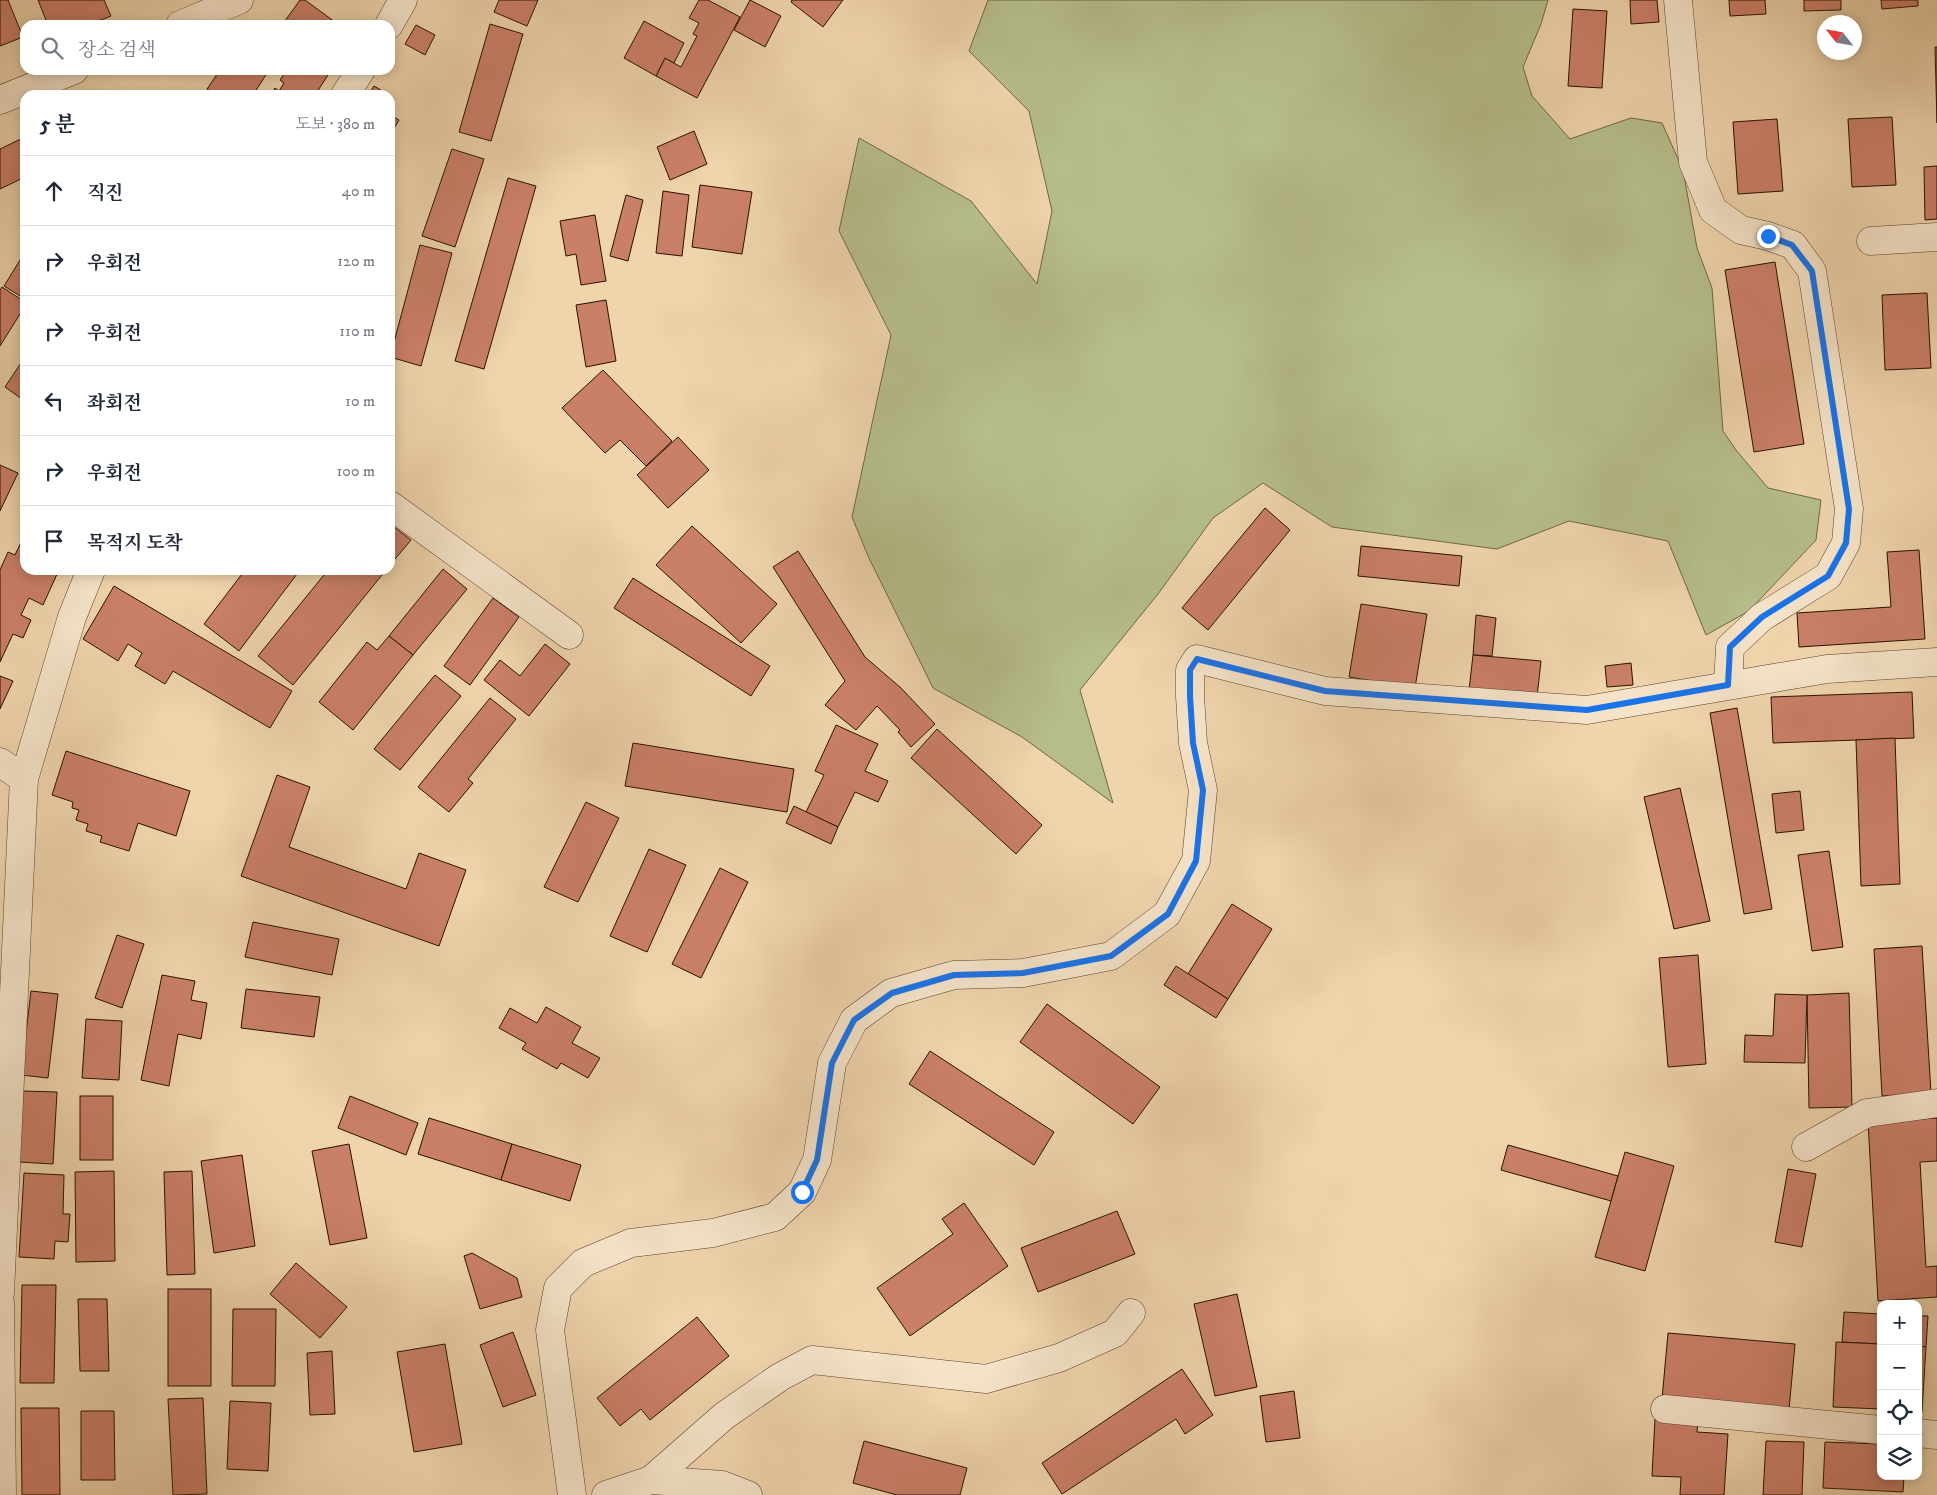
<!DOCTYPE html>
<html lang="ko">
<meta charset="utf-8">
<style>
:root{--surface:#fff;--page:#f2f2f3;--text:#1f2937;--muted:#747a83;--line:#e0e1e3}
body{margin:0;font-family:"IM FELL DW Pica","Noto Serif KR",serif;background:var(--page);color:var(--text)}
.controls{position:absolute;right:15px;bottom:15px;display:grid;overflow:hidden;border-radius:10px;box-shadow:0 2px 12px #0003}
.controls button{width:45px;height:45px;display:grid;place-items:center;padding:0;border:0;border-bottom:1px solid var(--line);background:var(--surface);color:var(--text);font:25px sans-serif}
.compass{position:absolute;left:1817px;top:15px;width:45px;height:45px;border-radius:50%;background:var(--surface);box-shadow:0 2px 12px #0003;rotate:301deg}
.stop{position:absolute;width:15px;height:15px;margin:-11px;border:4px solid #1a73e8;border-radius:50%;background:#fff}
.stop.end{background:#1a73e8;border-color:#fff;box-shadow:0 1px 5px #0008}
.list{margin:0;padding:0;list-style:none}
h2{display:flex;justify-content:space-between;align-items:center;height:65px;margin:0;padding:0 20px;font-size:21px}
h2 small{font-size:16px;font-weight:400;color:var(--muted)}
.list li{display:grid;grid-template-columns:32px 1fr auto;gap:15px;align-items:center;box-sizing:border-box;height:70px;padding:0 20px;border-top:1px solid var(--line)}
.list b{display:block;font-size:19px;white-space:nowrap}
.list em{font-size:16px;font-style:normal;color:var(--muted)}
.icon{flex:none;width:28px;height:28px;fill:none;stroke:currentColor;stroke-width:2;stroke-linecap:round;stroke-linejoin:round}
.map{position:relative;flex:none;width:1937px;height:1495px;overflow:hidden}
.search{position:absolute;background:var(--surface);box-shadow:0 2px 12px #0003;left:20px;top:20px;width:375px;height:55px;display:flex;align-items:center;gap:12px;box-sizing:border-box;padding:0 18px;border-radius:15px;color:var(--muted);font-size:19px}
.panel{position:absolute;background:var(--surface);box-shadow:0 2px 12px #0003;left:20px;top:90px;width:375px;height:485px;border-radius:15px}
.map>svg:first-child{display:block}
</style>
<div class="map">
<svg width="1937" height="1495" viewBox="0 0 1937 1495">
<rect width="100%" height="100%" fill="#efd4ac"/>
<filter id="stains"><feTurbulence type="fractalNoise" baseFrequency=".004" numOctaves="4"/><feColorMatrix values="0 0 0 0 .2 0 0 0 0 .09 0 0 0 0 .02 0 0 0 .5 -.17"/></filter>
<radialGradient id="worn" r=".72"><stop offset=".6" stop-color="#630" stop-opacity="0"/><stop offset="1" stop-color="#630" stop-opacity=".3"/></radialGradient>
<polygon fill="#b6bd8c" stroke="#6f6746" points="988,0 1548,0 1541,24 1523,67 1532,96 1570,139 1631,118 1662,123 1683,170 1697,248 1712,288 1723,431 1736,450 1768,488 1821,500 1816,540 1749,611 1706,635 1668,541 1569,521 1497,549 1332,527 1263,483 1213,518 1158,594 1080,690 1113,803 1022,737 933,688 868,556 852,517 891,335 839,231 859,138 971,201 1037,284 1052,211 1029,111 969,51"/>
<g fill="#ca7f69" stroke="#281100">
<polygon points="0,0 8,0 23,37 0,46"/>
<polygon points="38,0 104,0 111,16 88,25 48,25"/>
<polygon points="300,0 305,0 339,25 282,25"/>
<polygon points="499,0 538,0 527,26 494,12"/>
<polygon points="699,0 708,0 740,17 697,98 656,76 665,58 681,67 697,36 693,34 699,23 689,18"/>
<polygon points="750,0 781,16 765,47 734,30"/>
<polygon points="792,0 843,0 823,27 791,2"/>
<polygon points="1630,0 1657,0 1659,22 1631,24"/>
<polygon points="1729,0 1765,0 1766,14 1730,16"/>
<polygon points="1804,0 1841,0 1841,10 1804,11"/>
<polygon points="1881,0 1918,0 1918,6 1882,9"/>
<polygon points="1573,9 1607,11 1602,88 1568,86"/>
<polygon points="644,21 684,43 674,63 665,58 656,76 624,58"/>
<polygon points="490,24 523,34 491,141 459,132"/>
<polygon points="416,25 435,35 425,55 405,44"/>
<polygon points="1935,47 1937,47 1937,123"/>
<polygon points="220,70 269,70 253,95 216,95 207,89"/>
<polygon points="287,70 320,70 328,75 315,95 271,95 275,88 279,91 284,83 280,80"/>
<polygon points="374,86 389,95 368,95"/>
<polygon points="390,115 399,120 390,135"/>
<polygon points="1892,117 1896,185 1852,187 1848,119"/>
<polygon points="1777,119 1783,191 1738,194 1733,122"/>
<polygon points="694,131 707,164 670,180 657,147"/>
<polygon points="25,137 25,177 0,189 0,149"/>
<polygon points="452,149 484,159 455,247 422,236"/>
<polygon points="1937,166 1937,219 1925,220 1924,167"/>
<polygon points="508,178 536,186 484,369 455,361"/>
<polygon points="700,185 752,192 742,254 692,247"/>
<polygon points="663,191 689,195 682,256 656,253"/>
<polygon points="626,195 643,200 628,261 610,256"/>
<polygon points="595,215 606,281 581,285 576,254 566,256 560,221"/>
<polygon points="420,245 452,253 421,366 390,357"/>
<polygon points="25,252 25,299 4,286"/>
<polygon points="1775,262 1804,444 1754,452 1725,270"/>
<polygon points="2,287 25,302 25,306 0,346 0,290"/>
<polygon points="1927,293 1931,368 1885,370 1882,295"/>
<polygon points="606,300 616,361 586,367 576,305"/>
<polygon points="25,357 25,401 5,387"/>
<polygon points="603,370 672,441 646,466 620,440 605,453 562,408"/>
<polygon points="678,437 709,470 668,508 637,475"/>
<polygon points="0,465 18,473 0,511"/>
<polygon points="1265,508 1290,530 1208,630 1182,608"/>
<polygon points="390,524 411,540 390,565"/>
<polygon points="692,526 777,604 741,643 656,565"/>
<polygon points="25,534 25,570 53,570 58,572 43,605 29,598 21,615 31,620 23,638 13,634 0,662 0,570 8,552 15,555"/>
<polygon points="1361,546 1462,556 1459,586 1358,576"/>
<polygon points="1919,550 1925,639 1799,647 1797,613 1891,607 1887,552"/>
<polygon points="798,551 865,657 901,688 935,724 911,747 898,732 900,730 877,706 856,730 825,705 845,681 773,567"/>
<polygon points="443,569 467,589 413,655 389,636"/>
<polygon points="245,570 300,570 239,651 204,624"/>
<polygon points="328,570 386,570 293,685 258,656"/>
<polygon points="633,578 770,666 751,696 614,608"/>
<polygon points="114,586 292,691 270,728 173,671 165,684 135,666 142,653 128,644 118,661 83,639"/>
<polygon points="493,598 519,617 470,685 444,666"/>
<polygon points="1361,604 1427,614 1415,688 1349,677"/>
<polygon points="1476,615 1496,618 1492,656 1473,655"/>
<polygon points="389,636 413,655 353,730 319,702 367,642 377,650"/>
<polygon points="545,644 570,664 529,716 484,680 500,660 520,676"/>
<polygon points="1473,655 1541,661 1537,697 1469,690"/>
<polygon points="1631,663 1633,685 1607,687 1605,666"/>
<polygon points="435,675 461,696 400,770 374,749"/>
<polygon points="0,676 13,681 0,709"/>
<polygon points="1912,692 1914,738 1773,743 1771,697"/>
<polygon points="490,698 516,719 468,779 473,783 449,812 418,787"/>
<polygon points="1737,708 1772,909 1744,914 1710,713"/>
<polygon points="836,725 878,744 865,771 888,781 878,802 855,792 838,827 806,812 824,775 815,771"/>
<polygon points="937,729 1042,825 1016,854 911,758"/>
<polygon points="1895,738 1900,884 1861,886 1856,740"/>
<polygon points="633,743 794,769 787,812 625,786"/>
<polygon points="66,751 190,791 176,836 138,823 129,851 100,842 102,836 86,831 88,824 76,820 79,810 72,808 73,802 52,795"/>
<polygon points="277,775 310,787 289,847 406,889 419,853 466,870 439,946 241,876"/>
<polygon points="1680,788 1710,921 1674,929 1644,797"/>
<polygon points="1800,791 1804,830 1776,833 1772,794"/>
<polygon points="586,802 619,818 578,902 544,887"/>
<polygon points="794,806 838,827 831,844 786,823"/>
<polygon points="649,849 686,865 647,952 610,936"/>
<polygon points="1829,851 1843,947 1812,951 1798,855"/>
<polygon points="720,868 748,882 701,978 672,964"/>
<polygon points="1232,904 1272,929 1228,999 1188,974"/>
<polygon points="253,922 339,939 332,975 245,957"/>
<polygon points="117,935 144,944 122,1008 95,998"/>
<polygon points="1922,946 1931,1093 1882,1096 1874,949"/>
<polygon points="1698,955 1706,1064 1668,1067 1659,958"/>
<polygon points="1176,966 1228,999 1216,1018 1164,985"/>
<polygon points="162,975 195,981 191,1000 207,1003 201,1039 178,1034 169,1086 141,1080"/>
<polygon points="246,989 320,997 314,1037 241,1028"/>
<polygon points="31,991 58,994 48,1078 21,1075"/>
<polygon points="1849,993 1852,1107 1809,1108 1807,995"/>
<polygon points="1775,994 1807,995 1805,1063 1744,1062 1745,1035 1773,1036"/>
<polygon points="1047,1004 1160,1087 1133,1124 1020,1042"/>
<polygon points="546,1007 581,1027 572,1043 600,1058 588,1078 561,1063 557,1069 522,1049 526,1043 499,1028 510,1008 537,1023"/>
<polygon points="86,1019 122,1021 119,1080 82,1078"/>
<polygon points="930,1051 1054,1132 1034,1165 909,1084"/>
<polygon points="23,1091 57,1092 53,1164 19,1162"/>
<rect x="80" y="1096" width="33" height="64"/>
<polygon points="350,1096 418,1123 406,1155 338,1128"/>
<polygon points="429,1118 512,1144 501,1180 418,1154"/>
<polygon points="1937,1118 1937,1161 1920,1162 1926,1267 1937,1266 1937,1297 1878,1301 1868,1122"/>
<polygon points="349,1144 367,1238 330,1245 312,1151"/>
<polygon points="512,1144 581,1165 570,1201 501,1180"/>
<polygon points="1508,1145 1618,1176 1611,1201 1501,1170"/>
<polygon points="1625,1152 1674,1166 1645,1271 1595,1257"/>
<polygon points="242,1155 255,1246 214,1253 201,1161"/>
<polygon points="1788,1169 1816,1174 1802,1247 1775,1242"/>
<polygon points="114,1171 115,1261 76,1262 75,1172"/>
<polygon points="192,1171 195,1274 167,1275 164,1172"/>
<polygon points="24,1173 64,1175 63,1214 70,1214 68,1242 55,1241 54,1259 19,1257"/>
<polygon points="964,1203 1008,1266 910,1336 877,1288 953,1234 942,1219"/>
<polygon points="1117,1211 1135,1254 1038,1292 1021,1248"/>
<polygon points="472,1253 517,1278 522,1297 480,1309 464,1256"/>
<polygon points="296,1263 347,1307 320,1338 270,1294"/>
<polygon points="22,1285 56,1285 54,1383 20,1383"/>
<rect x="168" y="1289" width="43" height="97"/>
<polygon points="1237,1294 1257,1387 1215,1396 1194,1304"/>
<polygon points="78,1299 107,1299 109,1371 80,1371"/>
<polygon points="233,1309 276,1309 275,1386 232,1386"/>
<polygon points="1844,1312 1881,1314 1881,1344 1842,1342"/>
<polygon points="1918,1316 1928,1316 1926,1347 1918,1346"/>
<polygon points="697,1317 729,1356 650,1420 641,1409 620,1426 597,1398"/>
<polygon points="513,1332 536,1395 503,1407 480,1345"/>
<polygon points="1668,1333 1795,1344 1789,1410 1662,1399"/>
<polygon points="1836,1342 1881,1344 1881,1409 1833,1407"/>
<polygon points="445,1344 462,1444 414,1452 397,1352"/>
<polygon points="1918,1346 1926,1347 1922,1412 1918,1411"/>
<polygon points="332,1351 335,1414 310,1415 307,1353"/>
<polygon points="1182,1369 1213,1415 1185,1434 1176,1419 1062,1494 1042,1463"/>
<polygon points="1294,1391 1300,1438 1266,1442 1260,1396"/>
<polygon points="203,1398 207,1494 173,1495 168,1399"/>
<polygon points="230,1401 271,1403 268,1471 227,1469"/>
<polygon points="21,1408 59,1408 60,1495 22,1495"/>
<polygon points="81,1411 114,1411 115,1480 81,1480"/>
<polygon points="1655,1419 1698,1421 1697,1432 1728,1434 1724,1495 1680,1495 1681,1477 1652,1476"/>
<polygon points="864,1441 967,1468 960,1495 897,1495 853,1483"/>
<polygon points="1766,1441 1804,1442 1802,1495 1763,1495"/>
<polygon points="1825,1442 1881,1444 1881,1476 1904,1476 1903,1492 1823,1488"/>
</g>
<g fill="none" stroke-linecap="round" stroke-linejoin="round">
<defs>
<g id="minor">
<polyline points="1678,0 1693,162 1713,210 1741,230 1768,236 1793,245 1812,271 1849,509 1846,543 1828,576 1762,617 1730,647 1728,685"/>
<polyline points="180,25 239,0"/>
<polyline points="389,25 403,0"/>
<polyline points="345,95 361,70"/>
<polyline points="0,100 74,70"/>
<polyline points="1871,241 1937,237"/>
<polyline points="390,505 569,635"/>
<polyline points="0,762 24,779"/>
<polyline points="1806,1147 1867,1113 1937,1103"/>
<polyline points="0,1293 24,779 72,617 91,570"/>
<polyline points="0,1303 2,1495"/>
<polyline points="1665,1409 1881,1430"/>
<polyline points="1918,1433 1937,1435"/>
<polyline points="651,1480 724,1416 780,1377 812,1360 986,1379 1059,1358 1115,1333 1131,1313"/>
<polyline points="572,1495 550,1330 558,1288 583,1263 631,1243 713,1233 775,1217 802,1192 817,1160 832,1063 854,1020 891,993 954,975 1023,973 1111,956 1167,914 1196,861 1203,790 1193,743 1190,696 1190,670 1197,659 1325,691 1587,710 1827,669 1937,662"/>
<polyline points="606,1495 651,1480 722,1485 748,1495"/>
</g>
</defs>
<use href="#minor" stroke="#5a422b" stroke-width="29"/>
<use href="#minor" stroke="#f5e3c9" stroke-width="28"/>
</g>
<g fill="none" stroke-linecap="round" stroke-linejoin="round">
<polyline stroke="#1a73e8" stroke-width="6" points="802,1192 817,1160 832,1063 854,1020 892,993 954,975 1023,973 1111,956 1168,914 1196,861 1203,790 1193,743 1190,696 1190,670 1197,659 1325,691 1587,710 1728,685 1730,647 1762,617 1828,576 1846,543 1849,509 1812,271 1792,245 1768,236"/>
</g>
<rect width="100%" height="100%" filter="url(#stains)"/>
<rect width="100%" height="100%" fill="url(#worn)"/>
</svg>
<div class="controls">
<button>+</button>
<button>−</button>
<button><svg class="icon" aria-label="locate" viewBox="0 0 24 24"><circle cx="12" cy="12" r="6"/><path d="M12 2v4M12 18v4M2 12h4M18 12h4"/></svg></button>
<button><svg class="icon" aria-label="layers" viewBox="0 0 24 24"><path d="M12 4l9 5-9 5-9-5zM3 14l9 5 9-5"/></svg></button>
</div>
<svg class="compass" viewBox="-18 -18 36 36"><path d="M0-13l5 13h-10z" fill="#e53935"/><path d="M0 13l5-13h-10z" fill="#747a83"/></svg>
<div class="stop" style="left:802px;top:1192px"></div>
<div class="stop end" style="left:1768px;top:236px"></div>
<div class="search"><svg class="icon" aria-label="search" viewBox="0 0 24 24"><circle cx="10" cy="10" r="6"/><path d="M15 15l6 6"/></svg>장소 검색</div>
<section class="panel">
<h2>5 분<small>도보 · 380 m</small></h2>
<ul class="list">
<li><svg class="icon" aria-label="ahead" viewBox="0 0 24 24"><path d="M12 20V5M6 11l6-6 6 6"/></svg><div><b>직진</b></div><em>40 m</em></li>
<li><svg class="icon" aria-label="right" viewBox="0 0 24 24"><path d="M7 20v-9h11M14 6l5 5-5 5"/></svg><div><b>우회전</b></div><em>120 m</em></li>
<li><svg class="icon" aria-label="right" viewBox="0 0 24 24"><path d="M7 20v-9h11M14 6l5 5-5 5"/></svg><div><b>우회전</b></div><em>110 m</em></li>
<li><svg class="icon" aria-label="left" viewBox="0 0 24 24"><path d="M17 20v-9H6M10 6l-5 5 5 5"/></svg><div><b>좌회전</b></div><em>10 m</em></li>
<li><svg class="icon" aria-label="right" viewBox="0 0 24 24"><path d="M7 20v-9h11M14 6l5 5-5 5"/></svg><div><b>우회전</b></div><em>100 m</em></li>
<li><svg class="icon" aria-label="arrive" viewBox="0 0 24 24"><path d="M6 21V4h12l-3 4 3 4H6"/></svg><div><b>목적지 도착</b></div></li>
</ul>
</section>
</div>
